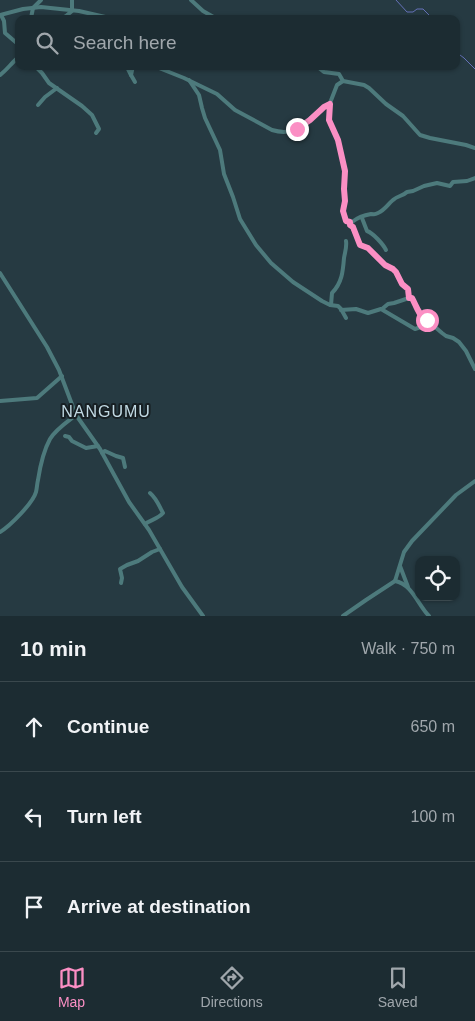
<!DOCTYPE html>
<meta charset="utf-8">
<style>
:root{--surface:#1c2c32;--page:#25343a;--text:#f1f3f6;--muted:#a0a7ac;--line:#3a484d;--accent:#fb8fc4}
body{margin:0;font-family:Helvetica,sans-serif;background:var(--page);color:var(--text)}
.controls{position:absolute;right:15px;bottom:15px;display:grid;overflow:hidden;border-radius:10px;box-shadow:0 1px 4px #0004}
.controls button{width:45px;height:45px;display:grid;place-items:center;padding:0;border:0;border-bottom:1px solid var(--line);background:var(--surface);color:var(--text);font:25px sans-serif}
.stop{position:absolute;width:15px;height:15px;margin:-11px;border:4px solid #fb8fc4;border-radius:50%;background:#fff}
.stop.end{background:#fb8fc4;border-color:#fff;box-shadow:0 1px 5px #0008}
.list{margin:0;padding:0;list-style:none}
h2{display:flex;justify-content:space-between;align-items:center;height:65px;margin:0;padding:0 20px;font-size:21px}
h2 small{font-size:16px;font-weight:400;color:var(--muted)}
.list li{display:grid;grid-template-columns:32px 1fr auto;gap:15px;align-items:center;box-sizing:border-box;height:90px;padding:0 20px;border-top:1px solid var(--line)}
.list b{display:block;font-size:19px;white-space:nowrap}
.list em{font-size:16px;font-style:normal;color:var(--muted)}
.icon{flex:none;width:28px;height:28px;fill:none;stroke:currentColor;stroke-width:2;stroke-linecap:round;stroke-linejoin:round}
.map{position:relative;flex:none;width:475px;height:616px;overflow:hidden}
.search{position:absolute;background:var(--surface);box-shadow:0 1px 4px #0004;left:15px;right:15px;top:15px;height:55px;display:flex;align-items:center;gap:12px;box-sizing:border-box;padding:0 18px;border-radius:10px;color:var(--muted);font-size:19px}
.sheet{height:335px;background:var(--surface)}
nav{display:flex;justify-content:space-around;align-items:center;box-sizing:border-box;height:70px;border-top:1px solid var(--line);background:var(--surface);font-size:14px;color:var(--muted)}
nav a{display:grid;justify-items:center;gap:2px}
nav .on{color:var(--accent)}
.map>svg:first-child{display:block}
</style>
<div class="map">
<svg width="475" height="616" viewBox="0 0 475 616">
<rect width="100%" height="100%" fill="#263a42"/>
<g fill="none" stroke-linecap="round" stroke-linejoin="round">
<g stroke="#6571b8" stroke-width="1">
<polyline points="396,0 407,12 413,12 417,9 423,9 431,17 437,19"/>
<polyline points="456,52 464,58 475,69"/>
</g>
<g stroke="#4d7a7c" stroke-width="4">
<polyline points="191,0 203,11 217,19"/>
<polyline points="0,15 23,9 41,7 79,11 114,19"/>
<polyline points="1,15 4,21 5,33 19,45"/>
<polyline points="33,19 31,18 33,8 41,0"/>
<polyline points="60,19 66,16 72,11 72,0"/>
<polyline points="140,19 142,18 146,19"/>
<polyline points="35,66 42,73 49,83 82,106 92,115 99,129 96,133"/>
<polyline points="128,66 128,69 131,75"/>
<polyline points="133,66 131,75 135,82"/>
<path d="M 154,66 L 184,78 L 217,94 L 235,110 L 272,130 C 302,139 307,114 330,104"/>
<polyline points="310,66 319,68 324,72 339,74 343,81 364,85 369,88 386,104 403,116 420,135 430,138 466,145 475,148"/>
<path d="M 0,75 C 7,70 12,62 19,57"/>
<polyline points="189,80 199,95 202,108 205,118 220,150 224,174 233,197 240,219 256,245 271,263 293,282 322,301 330,305 338,306 341,309 346,318"/>
<path d="M 343,81 L 337,85 L 330,103 L 329,120 L 338,140 L 345,171 L 344,193 L 345,201 L 343,211 L 346,221 L 352,222 C 357,218 365,215 371,214 C 375,214 374,215 378,213 C 385,210 388,204 393,200 C 397,196 403,196 407,192 L 413,191 L 424,186 L 437,183 L 450,186 L 453,182 L 467,181 L 475,178"/>
<polyline points="38,105 45,97 57,88"/>
<path d="M 362,218 L 367,231 C 373,233 383,244 386,250"/>
<polyline points="350,222 360,245 370,250 385,265 393,269 396,272 402,284 408,289 409,298 412,298 423,318 427,320 442,333 446,336 453,338 459,342 466,351 475,369"/>
<polyline points="0,273 47,347 59,370 76,415 100,449 129,502 149,530 182,587 203,616"/>
<path d="M 331,305 L 332,293 C 342,283 343,271 344,258 C 345,252 347,247 346,241"/>
<polyline points="382,309 388,304 394,303 409,298"/>
<polyline points="341,310 356,309 368,313 381,309 415,329 421,327 429,322"/>
<polyline points="0,401 37,398 62,376"/>
<polyline points="65,436 69,437 72,441 86,448 98,446"/>
<polyline points="102,453 105,451 116,456 123,458 125,467"/>
<path d="M 145,524 C 150,520 158,519 163,513 C 159,506 157,499 150,493"/>
<path d="M 0,532 C 10,526 33,503 36,492 C 37,488 37,484 38,480 C 40,467 44,450 50,439 C 56,429 67,422 76,415"/>
<polyline points="400,566 408,587"/>
<polyline points="395,581 404,552 412,541 456,495 475,481"/>
<polyline points="121,583 122,578 120,569 127,565 138,561 152,552 160,549"/>
<path d="M 343,616 L 366,600 L 395,581 C 412,584 418,605 429,616"/>
</g>
</g>
<g fill="none" stroke-linecap="round" stroke-linejoin="round">
<path stroke="#fb8fc4" stroke-width="6" d="M 297,129 L 310,120 L 324,107 L 330,104 L 329,120 L 338,140 L 345,171 L 344,189 L 345,201 L 343,211 L 346,221 L 350,222 L 350,225 L 353,227 L 360,245 L 368,248 L 385,265 L 393,269 L 396,272 L 402,284 L 408,289 L 409,298 L 412,298 C 416,305 419,317 427,320"/>
</g>
<g text-anchor="middle" stroke-width="4" stroke-linejoin="round" paint-order="stroke">
<g font-size="16" letter-spacing="1" fill="#c2dae4" stroke="#171f23">
<text x="106" y="417">NANGUMU</text>
</g>
</g>
</svg>
<div class="controls">
<button><svg class="icon" aria-label="locate" viewBox="0 0 24 24"><circle cx="12" cy="12" r="6"/><path d="M12 2v4M12 18v4M2 12h4M18 12h4"/></svg></button>
</div>
<div class="stop" style="left:427px;top:320px"></div>
<div class="stop end" style="left:297px;top:129px"></div>
<div class="search"><svg class="icon" aria-label="search" viewBox="0 0 24 24"><circle cx="10" cy="10" r="6"/><path d="M15 15l6 6"/></svg>Search here</div>
</div>
<section class="sheet">
<h2>10 min<small>Walk · 750 m</small></h2>
<ul class="list">
<li><svg class="icon" aria-label="ahead" viewBox="0 0 24 24"><path d="M12 20V5M6 11l6-6 6 6"/></svg><div><b>Continue</b></div><em>650 m</em></li>
<li><svg class="icon" aria-label="left" viewBox="0 0 24 24"><path d="M17 20v-9H6M10 6l-5 5 5 5"/></svg><div><b>Turn left</b></div><em>100 m</em></li>
<li><svg class="icon" aria-label="arrive" viewBox="0 0 24 24"><path d="M6 21V4h12l-3 4 3 4H6"/></svg><div><b>Arrive at destination</b></div></li>
</ul>
</section>
<nav>
<a class="on"><svg class="icon" aria-label="map" viewBox="0 0 24 24"><path d="M3 6l6-2 6 2 6-2v14l-6 2-6-2-6 2zM9 4v14M15 6v14"/></svg>Map</a>
<a><svg class="icon" aria-label="directions" viewBox="0 0 24 24"><path d="M12 3l9 9-9 9-9-9zM9 14v-3h6M13 9l2 2-2 2"/></svg>Directions</a>
<a><svg class="icon" aria-label="saved" viewBox="0 0 24 24"><path d="M7 4h10v16l-5-4-5 4z"/></svg>Saved</a>
</nav>
